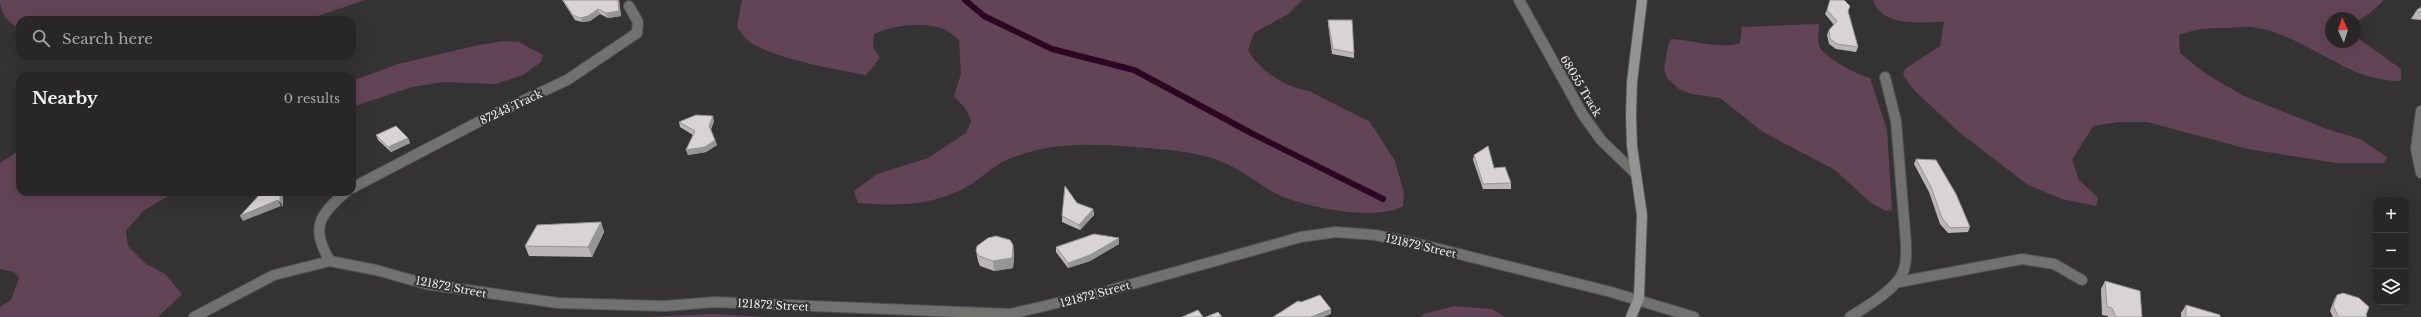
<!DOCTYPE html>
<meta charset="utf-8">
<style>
:root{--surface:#282626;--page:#302e2e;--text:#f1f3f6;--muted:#a5a5a7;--line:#444343}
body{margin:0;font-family:"Libre Baskerville",serif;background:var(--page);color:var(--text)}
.controls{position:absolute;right:12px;bottom:12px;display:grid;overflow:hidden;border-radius:8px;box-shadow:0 4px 16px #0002}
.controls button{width:36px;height:36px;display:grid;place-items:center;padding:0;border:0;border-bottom:1px solid var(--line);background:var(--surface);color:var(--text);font:20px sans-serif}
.compass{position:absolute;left:2325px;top:12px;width:36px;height:36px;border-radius:50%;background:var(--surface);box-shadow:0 4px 16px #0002;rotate:356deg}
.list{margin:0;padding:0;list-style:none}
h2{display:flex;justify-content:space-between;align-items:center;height:52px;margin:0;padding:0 16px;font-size:17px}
h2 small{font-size:13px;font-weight:400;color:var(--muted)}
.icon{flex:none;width:22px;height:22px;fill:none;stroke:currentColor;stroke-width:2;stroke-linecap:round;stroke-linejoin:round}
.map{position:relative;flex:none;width:2421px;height:317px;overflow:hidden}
.search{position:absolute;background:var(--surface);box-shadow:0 4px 16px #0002;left:16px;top:16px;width:340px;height:44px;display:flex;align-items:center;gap:10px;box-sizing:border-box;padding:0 14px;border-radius:12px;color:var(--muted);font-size:15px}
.panel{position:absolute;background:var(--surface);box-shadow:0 4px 16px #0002;left:16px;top:72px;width:340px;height:124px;border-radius:12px}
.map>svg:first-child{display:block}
</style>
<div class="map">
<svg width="2421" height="317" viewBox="0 0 2421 317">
<rect width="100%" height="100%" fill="#353233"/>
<g fill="#634457">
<path d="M 0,0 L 365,0 L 306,20 L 20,20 L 20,28 C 8,24 0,12 0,0 Z"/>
<path d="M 742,0 L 1302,0 L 1288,14 L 1254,33 L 1248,50 C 1260,71 1284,87 1309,91 L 1370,122 L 1395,161 L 1404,193 L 1403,206 C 1377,222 1304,207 1277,194 C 1258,184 1241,169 1220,161 C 1205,155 1186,152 1170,150 C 1125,146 1069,139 1026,153 C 1018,156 1008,158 1001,163 C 987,171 975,183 961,190 C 928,206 893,206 858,203 L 854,191 L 877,174 L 928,158 L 966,133 L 971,121 L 966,109 L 954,96 L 961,74 L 959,40 C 954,36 949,31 944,29 C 921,21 895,25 874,34 L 873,47 L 880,58 L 866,75 C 838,70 767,57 747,40 C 743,36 740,31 737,27 Z"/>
<path d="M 1873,0 L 2384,0 L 2369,14 L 2355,22 L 2355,18 L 2331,18 L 2331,42 L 2355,42 L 2355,36 L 2401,69 L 2401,81 C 2345,82 2305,33 2251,27 C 2242,26 2233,28 2224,28 C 2208,28 2194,29 2179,35 L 2180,53 L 2206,74 L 2244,96 L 2327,129 L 2360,139 L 2387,157 L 2384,163 L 2336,163 L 2248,149 L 2147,122 L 2118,122 L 2093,126 L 2072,160 L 2079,180 L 2098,198 L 2096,206 L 2062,199 L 2028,185 L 1959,132 L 1915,91 L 1903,75 L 1905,69 L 1940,46 L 1944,22 C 1921,22 1883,28 1873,0 Z"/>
<path d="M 1819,24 C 1819,31 1817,39 1819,46 C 1824,58 1858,75 1870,78 L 1887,130 L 1892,210 L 1886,211 L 1871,203 L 1835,170 L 1763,132 L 1720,98 L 1691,94 L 1679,89 L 1667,78 L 1664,70 L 1668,45 L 1671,39 C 1693,40 1719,50 1740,43 L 1742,27 Z"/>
<polygon points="503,41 519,42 543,55 541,62 523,75 495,84 444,82 412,87 352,107 352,81 398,64 474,46"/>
<polygon points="20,150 20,192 175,192 143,211 126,231 128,246 146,264 165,274 182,294 158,317 0,317 0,307 11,300 19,278 14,272 0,269 0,163"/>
<polygon points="1454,306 1492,309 1505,317 1421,317 1424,314"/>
<polygon points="712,314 768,317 647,317"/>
</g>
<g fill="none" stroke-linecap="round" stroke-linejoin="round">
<polyline stroke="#2e0522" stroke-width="6" points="965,0 984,16 1052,49 1134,70 1253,134 1383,199"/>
<defs>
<g id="street">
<polyline points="1519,0 1583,115 1601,140 1636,174"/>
<polyline points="2421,111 2416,149 2421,173"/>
<polyline points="352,188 482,120 567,80 637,33 638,22 629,6"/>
<path d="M 330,261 C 310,228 319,215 346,192"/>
<polyline points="1899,282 2022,259 2054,264 2082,280"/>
<polyline points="194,317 274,275 330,261 376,270 426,284 558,303 665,306 715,302 1010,314 1100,293 1301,237 1336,232 1375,235 1415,243 1611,292 1694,317"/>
<path d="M 1850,317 C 1864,308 1895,290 1902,274 C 1907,265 1906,254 1906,244 L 1896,121 L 1885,77"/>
</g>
<polyline id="secondary" points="1631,317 1639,298 1642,215 1632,146 1631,115 1632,82 1642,0"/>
</defs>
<use href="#street" stroke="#535051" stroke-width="12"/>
<use href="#secondary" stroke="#535051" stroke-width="12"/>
<use href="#street" stroke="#717270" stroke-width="10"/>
<use href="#secondary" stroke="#949593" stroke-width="10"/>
</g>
<g fill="#bab6b8">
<polygon points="562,0 619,0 621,16 608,18 600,14 590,21 582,22 575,20"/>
<polygon points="2421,7 2421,20 2411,19 2416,11"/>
<polygon points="1827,10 1848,12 1858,47 1856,52 1836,49 1829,44 1827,35 1829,30 1834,25 1825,14"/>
<polygon points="1328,20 1354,53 1354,58 1332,54 1328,24"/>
<polygon points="714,121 711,130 717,145 706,152 688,155 686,150 693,135 680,127 679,122"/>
<polygon points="376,135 408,138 410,143 391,152 378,140"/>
<polygon points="1474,155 1494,168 1511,183 1511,189 1483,189 1473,160"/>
<polygon points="1916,159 1970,227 1968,232 1948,233 1940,224 1929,192 1914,164"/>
<polygon points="1077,203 1093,209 1094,215 1080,230 1062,222 1062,216"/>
<polygon points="601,222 604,232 592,257 529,256 525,246"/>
<polygon points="1119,244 1090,261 1068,268 1056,252 1056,247"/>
<polygon points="1013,245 1014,255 1013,268 994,271 980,266 978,261 976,251"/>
<polygon points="2105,281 2142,317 2108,317 2108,316 2102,315 2101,289"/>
<polygon points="2337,295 2366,315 2367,317 2333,317 2330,311 2334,300"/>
<polygon points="2186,305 2220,317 2181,317 2181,313"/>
</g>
<g fill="#979496">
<polygon points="618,0 619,0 621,16 608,18 606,13"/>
<polygon points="598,9 600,14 590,21 582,22 580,18"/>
<polygon points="713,116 714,121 710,131 709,126"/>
<polygon points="408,138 410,143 391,152 388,147"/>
<polygon points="715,140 717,145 706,152 688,155 686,150"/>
<polygon points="280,192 283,192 283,207 280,202"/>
<polygon points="278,200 281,206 243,221 240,216"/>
<polygon points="1093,209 1094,215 1080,230 1079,225"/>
<polygon points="601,222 604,232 592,257 588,247"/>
<polygon points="1119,238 1119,244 1090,261 1068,268 1068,263"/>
<polygon points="1013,245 1014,255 1013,268 994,271 993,261"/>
<polygon points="1331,309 1331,314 1324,317 1311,317"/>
</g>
<g fill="#d8d4d6" stroke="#979496">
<polygon points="563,0 618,0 619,11 606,13 598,9 588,16 580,18 573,15"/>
<polygon points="1830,0 1844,0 1850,6 1848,11 1858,47 1837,44 1830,39 1829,30 1837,21 1827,10"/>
<polygon points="2421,7 2421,12 2416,11"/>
<polygon points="1328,20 1352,20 1354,53 1333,49"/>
<polygon points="696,115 713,116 709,126 715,140 705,147 686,150 695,131 679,122"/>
<polygon points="396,126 408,138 388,147 376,135"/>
<polygon points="1488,146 1494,168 1505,167 1511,183 1483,184 1474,155"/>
<polygon points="1916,159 1936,160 1956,194 1970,227 1950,228 1942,218 1931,187"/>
<polygon points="1065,186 1077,203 1093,209 1079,225 1062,216"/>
<polygon points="262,192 280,192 280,202 278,200 240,216"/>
<polygon points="601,222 588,247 525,246 537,225"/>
<polygon points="1094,234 1119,238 1090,255 1068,263 1056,247"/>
<polygon points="996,236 1010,240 1013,245 1012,258 993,261 979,256 976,251 977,246 988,238"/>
<polygon points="2105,281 2140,291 2142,317 2116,317 2112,308 2107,307"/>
<polygon points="2343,293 2359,298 2369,307 2366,315 2367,317 2339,317 2333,306 2337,295"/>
<polygon points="1320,295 1331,309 1311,317 1273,317 1298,301 1301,302"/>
<polygon points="2186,305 2220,315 2220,317 2186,317"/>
<polygon points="1198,310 1203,317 1182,317"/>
<polygon points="1218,312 1222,317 1206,317"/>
</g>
<g text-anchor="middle" stroke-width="4" stroke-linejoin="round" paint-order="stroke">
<g font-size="11" fill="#efedee" stroke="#353233">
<text transform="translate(1581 86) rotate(59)" y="4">68055 Track</text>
<text transform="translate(511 107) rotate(-25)" y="4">87243 Track</text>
<text transform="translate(1421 246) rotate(13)" y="4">121872 Street</text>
<text transform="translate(451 287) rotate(11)" y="4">121872 Street</text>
<text transform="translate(1095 294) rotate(-15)" y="4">121872 Street</text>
<text transform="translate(773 305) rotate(3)" y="4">121872 Street</text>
</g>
</g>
</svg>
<div class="controls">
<button>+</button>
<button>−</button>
<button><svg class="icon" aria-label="layers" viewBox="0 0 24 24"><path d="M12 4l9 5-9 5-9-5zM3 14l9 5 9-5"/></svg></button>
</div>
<svg class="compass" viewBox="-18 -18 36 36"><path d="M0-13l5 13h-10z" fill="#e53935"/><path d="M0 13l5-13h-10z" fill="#a5a5a7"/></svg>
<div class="search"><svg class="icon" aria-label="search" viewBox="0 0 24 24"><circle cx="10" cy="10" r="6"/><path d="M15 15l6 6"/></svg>Search here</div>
<section class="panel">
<h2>Nearby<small>0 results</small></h2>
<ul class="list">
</ul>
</section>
</div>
